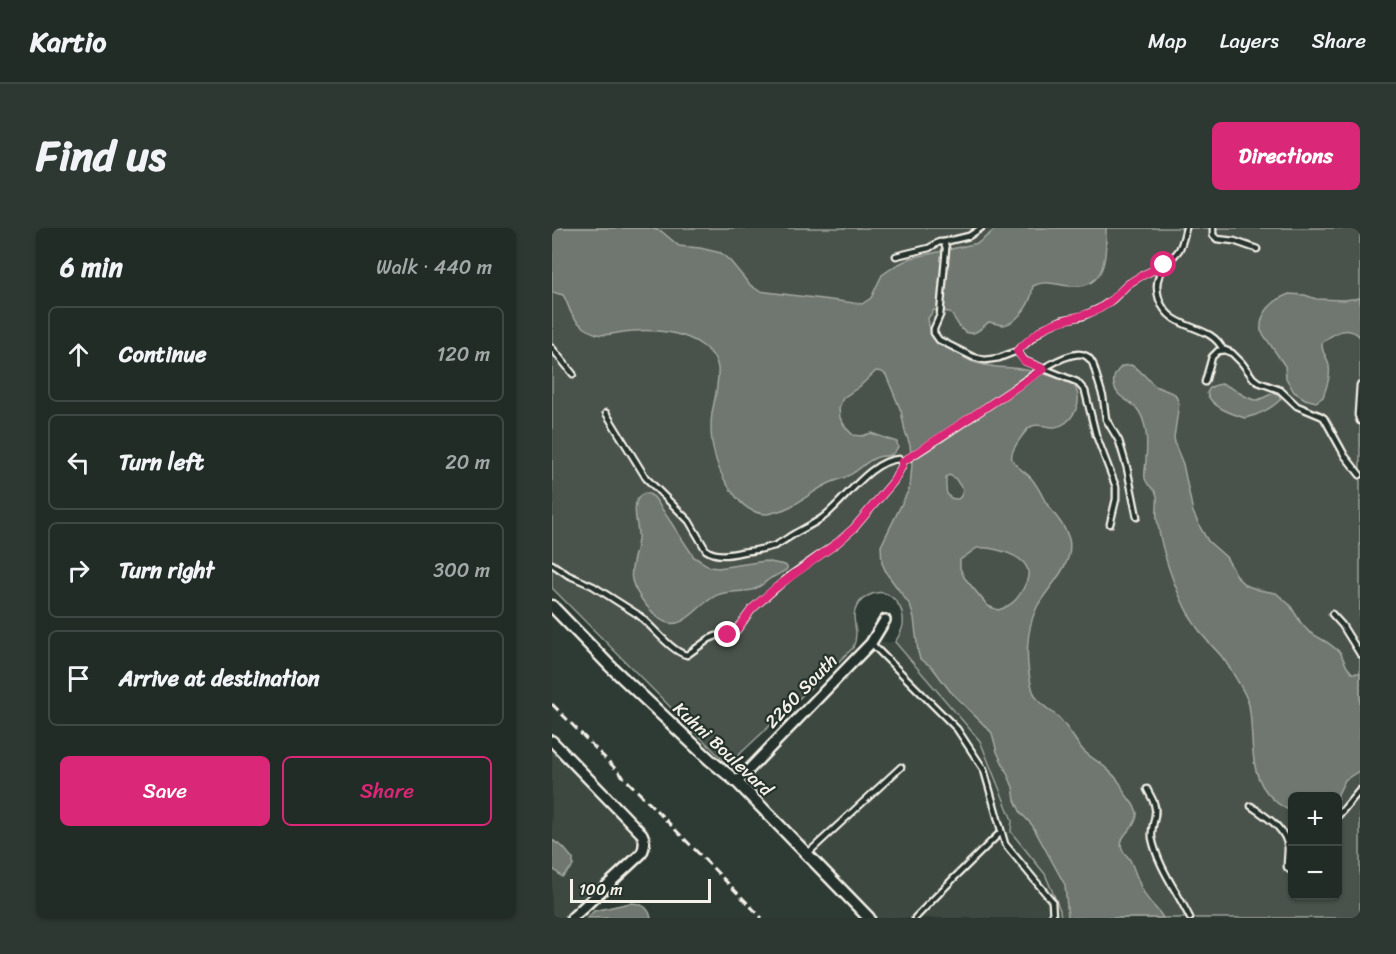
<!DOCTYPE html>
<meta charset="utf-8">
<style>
:root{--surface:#222c27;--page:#2e3833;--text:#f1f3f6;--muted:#a2a7a7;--line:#3f4844;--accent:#db2777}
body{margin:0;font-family:Sriracha,sans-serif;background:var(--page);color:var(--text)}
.controls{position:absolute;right:18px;bottom:18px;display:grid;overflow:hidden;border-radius:9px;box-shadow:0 2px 4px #0004}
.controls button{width:54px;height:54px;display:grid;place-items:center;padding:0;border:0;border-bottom:2px solid var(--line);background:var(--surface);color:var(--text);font:30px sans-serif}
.scale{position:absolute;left:18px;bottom:15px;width:141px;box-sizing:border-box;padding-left:6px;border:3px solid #f4f1e8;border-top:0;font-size:16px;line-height:21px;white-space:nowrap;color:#f4f1e8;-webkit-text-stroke:4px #26332d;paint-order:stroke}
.stop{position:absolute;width:18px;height:18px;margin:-14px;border:4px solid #db2777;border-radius:50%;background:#fff}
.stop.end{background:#db2777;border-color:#fff;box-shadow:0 2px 6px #0008}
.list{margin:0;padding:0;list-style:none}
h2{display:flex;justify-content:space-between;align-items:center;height:78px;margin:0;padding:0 24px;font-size:26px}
h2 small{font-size:20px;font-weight:400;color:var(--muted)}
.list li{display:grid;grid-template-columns:39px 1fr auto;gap:18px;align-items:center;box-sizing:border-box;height:96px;margin:0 12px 12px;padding:0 12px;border:2px solid var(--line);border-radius:9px}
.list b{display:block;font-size:22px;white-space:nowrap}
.list em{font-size:20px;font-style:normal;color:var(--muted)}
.actions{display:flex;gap:12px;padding:18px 24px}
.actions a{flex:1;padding:14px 0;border:2px solid var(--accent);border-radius:9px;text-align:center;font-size:21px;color:var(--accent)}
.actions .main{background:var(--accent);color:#fff}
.icon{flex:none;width:33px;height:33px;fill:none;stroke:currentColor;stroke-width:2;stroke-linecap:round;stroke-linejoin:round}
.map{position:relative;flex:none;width:808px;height:690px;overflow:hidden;border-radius:9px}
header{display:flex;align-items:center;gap:36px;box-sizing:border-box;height:84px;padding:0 30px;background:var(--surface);border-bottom:2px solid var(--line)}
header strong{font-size:28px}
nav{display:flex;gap:33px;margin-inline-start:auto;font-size:21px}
.intro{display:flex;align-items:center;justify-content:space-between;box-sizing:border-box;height:144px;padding:0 36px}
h1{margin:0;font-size:42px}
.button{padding:15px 27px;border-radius:9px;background:var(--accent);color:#fff;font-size:21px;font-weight:700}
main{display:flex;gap:36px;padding:0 36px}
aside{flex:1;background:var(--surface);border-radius:9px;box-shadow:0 2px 4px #0004}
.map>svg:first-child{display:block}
</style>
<header>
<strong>Kartio</strong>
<nav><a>Map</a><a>Layers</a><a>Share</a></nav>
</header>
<div class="intro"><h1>Find us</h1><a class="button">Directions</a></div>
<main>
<aside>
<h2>6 min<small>Walk · 440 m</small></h2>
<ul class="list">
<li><svg class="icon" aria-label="ahead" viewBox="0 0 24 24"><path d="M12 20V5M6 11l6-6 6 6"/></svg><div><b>Continue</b></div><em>120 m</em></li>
<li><svg class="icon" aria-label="left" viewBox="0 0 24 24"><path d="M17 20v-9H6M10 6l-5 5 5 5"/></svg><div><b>Turn left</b></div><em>20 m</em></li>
<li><svg class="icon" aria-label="right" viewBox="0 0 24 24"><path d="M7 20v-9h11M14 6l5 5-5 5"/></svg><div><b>Turn right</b></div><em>300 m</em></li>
<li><svg class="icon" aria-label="arrive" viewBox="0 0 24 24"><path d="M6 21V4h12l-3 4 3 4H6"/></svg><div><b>Arrive at destination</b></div></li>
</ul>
<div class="actions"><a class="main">Save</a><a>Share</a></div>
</aside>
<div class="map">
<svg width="808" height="690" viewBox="0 0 808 690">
<rect width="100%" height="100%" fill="#2e3b34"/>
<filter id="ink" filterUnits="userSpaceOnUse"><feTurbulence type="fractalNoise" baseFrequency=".0167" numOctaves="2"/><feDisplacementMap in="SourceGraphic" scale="12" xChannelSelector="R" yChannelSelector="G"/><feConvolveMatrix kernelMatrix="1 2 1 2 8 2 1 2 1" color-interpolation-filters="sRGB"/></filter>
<g filter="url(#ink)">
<g fill="#3c4841">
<polygon points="343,414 428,513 460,592 459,604 493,646 508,682 509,690 317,690 185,554 319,415"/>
<polygon points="0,521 79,601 84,609 84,615 83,624 80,628 14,690 0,690"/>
</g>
<path fill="#48524c" stroke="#9ea29a" stroke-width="1.5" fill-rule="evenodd" d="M 0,0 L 808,0 L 808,690 L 509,690 L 508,682 L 493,646 L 459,604 L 460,592 L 428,513 L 343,414 C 347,408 350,403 351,397 C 353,379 338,359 320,366 C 313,369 308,372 305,378 C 299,388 304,396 304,406 C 304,411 303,415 301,420 L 176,537 L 0,360 ZM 740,568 L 786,568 L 786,668 L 740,668 Z"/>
<g fill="#6f7770" stroke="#a4a8a0" stroke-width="1.5" fill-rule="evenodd">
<path d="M 0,0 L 97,0 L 109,3 L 127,18 L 148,20 L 169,25 L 179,34 L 197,56 L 207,63 L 310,76 L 319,70 L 330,47 L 343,38 L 359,30 L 426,15 L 445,0 L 554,0 C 554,27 555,62 518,58 C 504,57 494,51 481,58 C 480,61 480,65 479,68 C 476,79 464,95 452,97 C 448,97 442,95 437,94 C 432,97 427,104 421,105 C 408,108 405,90 397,84 L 382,82 L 376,90 C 378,112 385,111 402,122 C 406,124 409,128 413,130 C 420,134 431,137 439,138 C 446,140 454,139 461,140 C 472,141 509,149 518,154 C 520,155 523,159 524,161 C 531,176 519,197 503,199 C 496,200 487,195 480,198 C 473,202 457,224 460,231 C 464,240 473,243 479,250 C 485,257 489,265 493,273 C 501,286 513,296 517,311 C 523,337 496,358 485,379 C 473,404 473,437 481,463 C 485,475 497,481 506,489 C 515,498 522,511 530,521 C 535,527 542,531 548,535 C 553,539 564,549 567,554 C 569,556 570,559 571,562 C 575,570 584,577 585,585 C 586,600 565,606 570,621 C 571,625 576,628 578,632 C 583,642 586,655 592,665 C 597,675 606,681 611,690 L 516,690 L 513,657 L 480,597 L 469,585 L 463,572 L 461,559 L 451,536 L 445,524 L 440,505 L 398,463 L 380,439 L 368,431 L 366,424 L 362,390 L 358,377 L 335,346 L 330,335 L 329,318 L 358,259 L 360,237 L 358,217 L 353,203 L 349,183 L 334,147 L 330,144 L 324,143 L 307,159 L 291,170 L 287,180 L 288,190 L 294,200 L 301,207 L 310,208 L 319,205 L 345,214 L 346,219 C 338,233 334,225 323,230 C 314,234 309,240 301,245 C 294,250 287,251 280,254 C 258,263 245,280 220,285 C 206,289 193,280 185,270 C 165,247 156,215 160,185 C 163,170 167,155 166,140 C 165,131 158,123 151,118 C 133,104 104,101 81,103 C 70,103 56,109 45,106 C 37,104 28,97 23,91 C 17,84 16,74 11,67 L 0,64 ZM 397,247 L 403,250 L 411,262 L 409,268 L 406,271 C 392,272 394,260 394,249 ZM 425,320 C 440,319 478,327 476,347 C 476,352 473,357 471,361 C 465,372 459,378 446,382 L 436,378 L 412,349 L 408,340 L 408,332 Z"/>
<path d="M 737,66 L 753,67 L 764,71 L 792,72 L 808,70 L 808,109 C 796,96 781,105 770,115 C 770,127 773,124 776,134 C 780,145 775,158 771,169 L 764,174 L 753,171 L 742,164 L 734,150 L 733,138 L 709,103 C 707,85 721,72 737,66 Z"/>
<path d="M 579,137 L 587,142 L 603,158 L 623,166 L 627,175 L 622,210 L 624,219 L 631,236 L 641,284 L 649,301 L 656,313 L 674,329 L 687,351 L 693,357 L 707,362 L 724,365 L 738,377 L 749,395 L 757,404 L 776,415 L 788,424 L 795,439 L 800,445 L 808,445 L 808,542 L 793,552 L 785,568 L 740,568 L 740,583 C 733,581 727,577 721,571 C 694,547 703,509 697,477 C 695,467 677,438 670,429 C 664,421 655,414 649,405 C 627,377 610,327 605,291 C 604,284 606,276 605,268 C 604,260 594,258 593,250 C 592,244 594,237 594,231 C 595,221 595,205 592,195 C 591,191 589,186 586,182 C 579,172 565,171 562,157 C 560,148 565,143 570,138 Z"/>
<path d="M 670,156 C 681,158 695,173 705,172 C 711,171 717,166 723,165 L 727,167 L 729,171 C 719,181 706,187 693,190 C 680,186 659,179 655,165 C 658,158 663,157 670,156 Z"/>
<path d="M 93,265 L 97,266 L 102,269 L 142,329 L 158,339 L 166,340 L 213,333 L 233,337 L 235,339 L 235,341 C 230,345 225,347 219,350 C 213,354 207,360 200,362 C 190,364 178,363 168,366 C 149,371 134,403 113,394 C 101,389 83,365 80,352 C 77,341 85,323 86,311 C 87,299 81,286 84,275 C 86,269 88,267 93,265 Z"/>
<polygon points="0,612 11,619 21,631 21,638 10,649 0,640"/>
<path d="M 78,675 C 89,675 97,679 99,690 L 35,690 L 42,683 Z"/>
</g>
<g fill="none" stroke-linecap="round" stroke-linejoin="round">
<defs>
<g id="service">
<path d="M 634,0 C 632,7 631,15 627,22 C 620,32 610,37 607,48 C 604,55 605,64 607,71 C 619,105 659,94 671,122"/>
<polyline points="661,0 661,7 665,11 682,13 705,21"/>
<polyline points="392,14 417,8 429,0"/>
<polyline points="344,28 377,20 387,14 392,14 394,20 388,87 382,101 382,105 387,112 421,129 433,132 447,130 465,123 492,100 510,92 531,88 548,80 561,71 576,56 589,48 612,37"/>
<polyline points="0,120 21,146"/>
<polyline points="465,123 473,133 525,154 533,163 544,207 564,259 564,271 558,296"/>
<polyline points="653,154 660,129 666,123 673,122 680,125 690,135 701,150 706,154 728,162 745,178 769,188 772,190 793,228 808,247"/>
<polyline points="808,157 806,187 808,193"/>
<path d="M 350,234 C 387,212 422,187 458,163 C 475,151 507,127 527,126 C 534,126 538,130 541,136 L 551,169 L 554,191 L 567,213 L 575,240 L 585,289"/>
<path d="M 0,336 L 16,347 L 41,358 L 85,386 C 99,396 119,424 135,427 L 157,411 L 164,408 L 176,407 L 184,403 L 200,381 L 239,347 L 285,315 L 302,300 L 341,254 L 350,238 L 350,235 L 347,231 C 318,232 292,274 270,290 C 261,296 251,301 242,306 C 235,310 229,315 222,318 C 211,321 200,323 190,324 C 177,327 164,329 154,322 L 137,293 L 94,250 L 54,185"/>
<polyline points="780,386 790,397 808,426"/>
<polyline points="319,415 405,501 432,542 453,616 500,673 501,690"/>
<path d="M 595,561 C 599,569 605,577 603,587 C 602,595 599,601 600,610 C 606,639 625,663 638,690"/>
<path d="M 699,578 C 714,589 734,600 736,620 C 736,626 735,633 735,639 L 738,642 L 740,642"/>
<polyline points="786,588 808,562"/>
<polyline points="255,626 349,539"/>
<polyline points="363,690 403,649 449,604"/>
</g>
<g id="minor">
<path d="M 0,513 L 90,606 C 94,613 93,619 89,626 L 20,690"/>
<polyline points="185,554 319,415 333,392"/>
</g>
<polyline id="tertiary" points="0,378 58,438 158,532 185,554 317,690"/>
</defs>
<use href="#service" stroke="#f4f1e8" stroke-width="9"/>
<use href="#minor" stroke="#f4f1e8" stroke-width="14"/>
<use href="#tertiary" stroke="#f4f1e8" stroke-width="15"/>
<use href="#service" stroke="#26332d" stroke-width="4.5"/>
<use href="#minor" stroke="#26332d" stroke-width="9"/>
<use href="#tertiary" stroke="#26332d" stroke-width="10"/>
<polyline stroke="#f4f1e8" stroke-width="3" stroke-dasharray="9 4.5" stroke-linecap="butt" points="0,476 210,690"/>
</g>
</g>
<g fill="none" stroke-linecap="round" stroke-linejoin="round" filter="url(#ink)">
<path stroke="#db2777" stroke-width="8" d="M 176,407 L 184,403 L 200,381 L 222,361 L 285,315 L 302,300 L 341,254 L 350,238 L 350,234 L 492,141 L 472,133 L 465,123 C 474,115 483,105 494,99 C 511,90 530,90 547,81 C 558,75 566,65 575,57 C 586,48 600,43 612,37"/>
</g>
<g text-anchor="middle" stroke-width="4.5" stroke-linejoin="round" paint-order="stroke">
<g font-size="18" fill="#f4f1e8" stroke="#26332d">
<text transform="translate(249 463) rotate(-46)" y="6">2260 South</text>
<text transform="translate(171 521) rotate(43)" y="6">Kuhni Boulevard</text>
</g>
</g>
</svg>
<div class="controls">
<button>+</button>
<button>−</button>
</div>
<div class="scale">100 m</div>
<div class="stop" style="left:612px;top:37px"></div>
<div class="stop end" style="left:176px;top:407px"></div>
</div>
</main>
